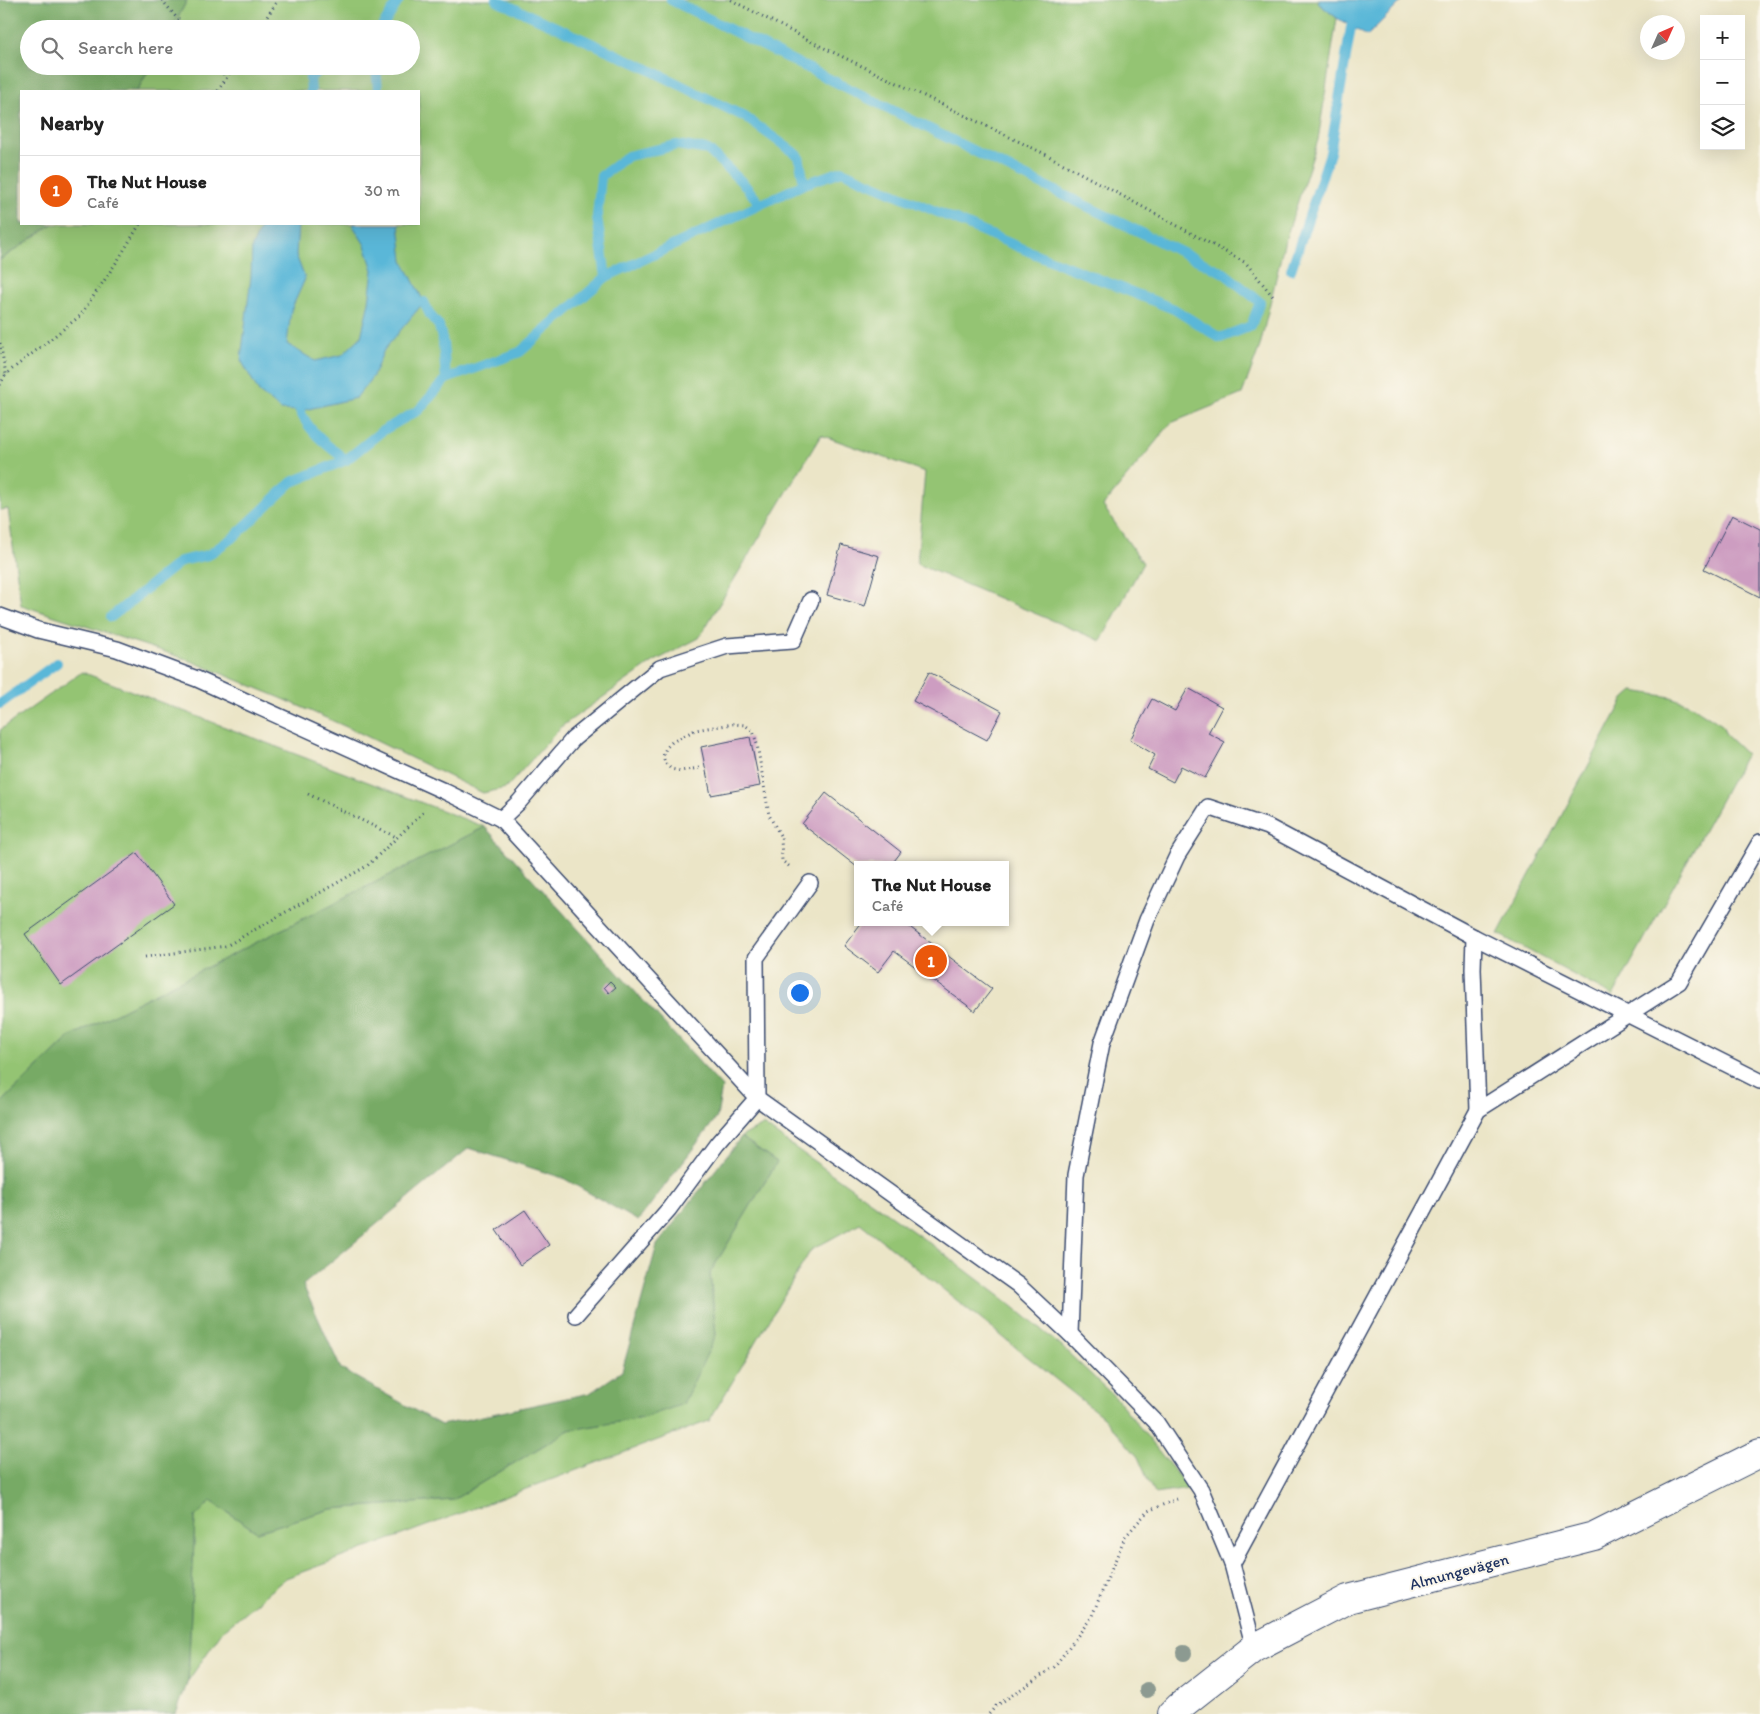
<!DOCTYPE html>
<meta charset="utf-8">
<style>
:root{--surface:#fff;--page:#f6f6f6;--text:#222;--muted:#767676;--line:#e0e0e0;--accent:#ea580c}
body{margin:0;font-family:Itim,sans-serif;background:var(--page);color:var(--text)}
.controls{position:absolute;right:15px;top:15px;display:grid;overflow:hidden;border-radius:0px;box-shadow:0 5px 20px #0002}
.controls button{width:45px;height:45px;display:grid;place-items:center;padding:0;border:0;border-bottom:1px solid var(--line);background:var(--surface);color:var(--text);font:25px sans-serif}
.compass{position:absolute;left:1640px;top:15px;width:45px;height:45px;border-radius:50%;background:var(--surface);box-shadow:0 5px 20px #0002;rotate:45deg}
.you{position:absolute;left:799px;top:992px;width:18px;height:18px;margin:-12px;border:4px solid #fff;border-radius:50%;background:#1a73e8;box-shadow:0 0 0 8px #1a73e833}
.badge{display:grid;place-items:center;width:32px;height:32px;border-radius:50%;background:var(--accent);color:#fff;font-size:16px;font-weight:700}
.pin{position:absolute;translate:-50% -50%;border:2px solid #fff;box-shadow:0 1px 5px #0006}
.popup{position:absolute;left:854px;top:861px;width:155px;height:65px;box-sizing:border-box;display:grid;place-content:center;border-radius:0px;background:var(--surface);filter:drop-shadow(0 1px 4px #0005);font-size:16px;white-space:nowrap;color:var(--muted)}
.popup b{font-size:19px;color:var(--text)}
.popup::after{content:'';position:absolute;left:50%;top:100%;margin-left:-10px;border:10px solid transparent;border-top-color:var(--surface)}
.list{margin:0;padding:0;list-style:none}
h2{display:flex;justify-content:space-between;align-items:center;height:65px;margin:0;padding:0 20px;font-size:21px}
h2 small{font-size:16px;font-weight:400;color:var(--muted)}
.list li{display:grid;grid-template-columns:32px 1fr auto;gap:15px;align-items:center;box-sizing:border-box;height:70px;padding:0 20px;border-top:1px solid var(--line)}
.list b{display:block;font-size:19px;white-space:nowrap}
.list p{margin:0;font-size:16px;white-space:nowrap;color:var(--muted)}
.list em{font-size:16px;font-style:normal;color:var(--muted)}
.icon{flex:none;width:28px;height:28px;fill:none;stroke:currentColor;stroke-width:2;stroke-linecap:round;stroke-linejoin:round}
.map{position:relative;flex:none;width:1760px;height:1714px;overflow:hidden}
.search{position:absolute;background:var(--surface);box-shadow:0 5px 20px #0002;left:20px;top:20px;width:400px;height:55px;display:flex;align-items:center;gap:12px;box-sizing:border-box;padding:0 18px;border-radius:28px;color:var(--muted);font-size:19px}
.panel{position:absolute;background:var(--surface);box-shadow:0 5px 20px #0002;left:20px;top:90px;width:400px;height:135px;border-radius:0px}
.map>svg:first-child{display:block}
</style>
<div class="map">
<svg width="1760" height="1714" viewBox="0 0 1760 1714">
<rect width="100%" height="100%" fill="#fbf7ec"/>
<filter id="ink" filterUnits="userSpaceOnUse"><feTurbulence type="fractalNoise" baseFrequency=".02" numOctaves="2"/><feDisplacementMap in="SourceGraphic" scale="10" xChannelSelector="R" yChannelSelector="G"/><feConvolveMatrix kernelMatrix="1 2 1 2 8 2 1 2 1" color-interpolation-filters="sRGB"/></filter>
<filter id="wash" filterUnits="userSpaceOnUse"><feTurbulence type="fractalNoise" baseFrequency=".0096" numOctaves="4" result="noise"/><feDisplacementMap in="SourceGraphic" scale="20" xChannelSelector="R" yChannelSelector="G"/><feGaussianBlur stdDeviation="1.12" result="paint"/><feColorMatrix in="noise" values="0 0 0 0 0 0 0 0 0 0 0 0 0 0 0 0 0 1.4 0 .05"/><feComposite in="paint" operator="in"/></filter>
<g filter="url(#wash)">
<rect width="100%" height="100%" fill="#ebe5c7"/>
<g fill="#94c473" stroke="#587a68">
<polygon points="187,0 1320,0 1318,3 1337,18 1318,140 1284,244 1260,346 1242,394 1171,423 1103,506 1143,563 1101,641 917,564 925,472 821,435 699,638 653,662 562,726 506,788 483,793 360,733 281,698 186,659 21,605 8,509 0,510 0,260 53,224 419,224 419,91 137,91 151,66 411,66 411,29 172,29"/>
<polygon points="82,672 485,827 71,1036 0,1104 0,730"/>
<polygon points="1633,691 1671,697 1691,705 1722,725 1726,735 1746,754 1613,996 1498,934 1624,699"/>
<polygon points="763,1125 935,1247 1005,1300 1061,1346 1118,1400 1189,1489 1154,1494 1138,1457 1103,1417 860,1223 811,1250 709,1421 286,1578 223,1630 188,1681 195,1517 211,1501 257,1532 331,1509 453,1500 569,1430 643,1418 716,1335 710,1273 777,1162 741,1137"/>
</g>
<g fill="#77aa65" stroke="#496c62">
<polygon points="0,0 187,0 172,29 29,29 29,66 151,66 137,91 21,91 21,224 53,224 0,260"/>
<polygon points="485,827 722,1087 717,1117 638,1221 563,1178 469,1148 303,1285 341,1369 441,1425 590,1393 622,1371 657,1245 741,1137 777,1162 710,1273 716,1335 683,1404 643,1418 569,1430 453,1500 331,1509 257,1532 211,1501 195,1517 188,1681 176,1714 0,1714 0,1104 71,1036"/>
</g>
<g fill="#5ab7d8" stroke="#3a739b">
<polygon points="1320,0 1403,0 1367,36 1337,18 1318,3"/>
<polygon points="262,224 298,224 296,255 305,279 291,310 287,344 315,361 342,355 361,337 369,302 373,270 365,245 352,224 399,224 403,261 424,302 384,350 373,376 356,398 300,411 281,410 259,392 241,360 251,277 252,247"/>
</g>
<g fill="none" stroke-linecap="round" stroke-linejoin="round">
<g stroke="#5ab7d8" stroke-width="10">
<polyline points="496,0 640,65 745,117 799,156 804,184"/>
<polyline points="381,29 399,0"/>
<polyline points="376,66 378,91"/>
<polyline points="311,91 310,78 323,66"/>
<polyline points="1291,270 1330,153 1351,27"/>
<polyline points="606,277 597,217 601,176 628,156 677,145 708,150 743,183 760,204"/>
<polyline points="424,302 430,315 439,326 443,343 446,379"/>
<path d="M 300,411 C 310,433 327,445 346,460"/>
<polyline points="111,617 181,561 208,555 235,536 292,482 346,460 382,431 419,410 446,379 520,352 606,277 804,184 842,171 1028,251 1174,309 1220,338 1251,326 1260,302 1224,273 1002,165 671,0"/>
<polyline points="0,704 57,663"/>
</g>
</g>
<g id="blocks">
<g fill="#cd9dc1">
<polygon points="1732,515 1760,529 1760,597 1704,569"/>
<polygon points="841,545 879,556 865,606 827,595"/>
<polygon points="929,672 1002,711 987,740 913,701"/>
<polygon points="1188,688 1222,707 1208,733 1225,742 1205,778 1181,766 1173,782 1148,769 1155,755 1130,740 1152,699 1175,711"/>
<polygon points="750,737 760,786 711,795 701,747"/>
<polygon points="826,793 901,852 891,865 857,865 857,867 802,824"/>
<polygon points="137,853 174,904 61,985 25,934"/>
<polygon points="862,922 903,922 992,989 975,1011 894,951 878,972 844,946"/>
<polygon points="610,981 616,987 609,993 604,987"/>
<polygon points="525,1210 549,1245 520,1265 496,1230"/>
</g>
</g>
</g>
<g filter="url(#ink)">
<use href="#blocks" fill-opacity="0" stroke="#3a4a6e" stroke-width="1"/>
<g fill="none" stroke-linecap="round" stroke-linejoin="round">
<defs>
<g id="service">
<polyline points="0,616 38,630 117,649 197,679 446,792 501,819 757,1098 717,1144 669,1209 576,1315"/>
<polyline points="501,819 519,802 573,739 660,668 727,646 793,641 811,600"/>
<polyline points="810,883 756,958 757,1098 1018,1285 1070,1334 1156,1422 1201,1490 1232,1564 1254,1648"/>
<polyline points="1474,937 1473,969 1478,1110"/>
<polyline points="1070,1334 1076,1175 1102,1043 1147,920 1177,856 1208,807 1268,827 1474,937 1760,1081"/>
<polyline points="1232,1564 1478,1110 1679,982 1760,842"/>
</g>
<polyline id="tertiary" points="1172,1714 1179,1707 1254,1648 1348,1599 1594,1536 1760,1453"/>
</defs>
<use href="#service" stroke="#3a4a6e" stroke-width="18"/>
<use href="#tertiary" stroke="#3a4a6e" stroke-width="30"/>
<g stroke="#3a4a6e" stroke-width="3" stroke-dasharray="1 4" stroke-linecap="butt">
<polyline points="162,0 186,29"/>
<polyline points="731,0 818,45 1047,155 1246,263 1275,299"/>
<polyline points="259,29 278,0"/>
<polyline points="217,66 226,77"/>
<polyline points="218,91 234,66"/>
<polyline points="0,343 6,374"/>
<polyline points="0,385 6,374 80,316 118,260 140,224"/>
<polyline points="699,768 681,771 671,769 665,763 663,756 666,748 672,742 695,730 733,724 745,725 753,731 757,744 769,815 781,837 782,861 790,867"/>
<polyline points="308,794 396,837"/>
<polyline points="145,957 226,946 367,866 425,811"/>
<polyline points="989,1714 996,1706 1054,1667 1091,1618 1125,1537 1148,1511 1177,1499"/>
</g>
<use href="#service" stroke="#fff" stroke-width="15"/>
<use href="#tertiary" stroke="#fff" stroke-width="28"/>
</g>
<g fill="#8c9a91">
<circle cx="1184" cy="1653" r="8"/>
<circle cx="1147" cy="1690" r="8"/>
</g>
</g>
<g text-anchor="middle" stroke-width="4" stroke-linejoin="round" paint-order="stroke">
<g font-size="16" fill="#1b2f5e" stroke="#fbf7ec">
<text transform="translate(1459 1571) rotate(-15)" y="6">Almungevägen</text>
</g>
</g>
</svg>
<div class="controls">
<button>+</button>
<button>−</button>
<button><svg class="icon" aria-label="layers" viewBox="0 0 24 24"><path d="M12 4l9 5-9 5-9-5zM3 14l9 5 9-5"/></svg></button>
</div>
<svg class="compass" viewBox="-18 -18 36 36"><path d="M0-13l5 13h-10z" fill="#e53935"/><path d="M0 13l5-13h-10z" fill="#767676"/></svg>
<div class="you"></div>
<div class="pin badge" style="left:931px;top:961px">1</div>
<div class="popup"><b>The Nut House</b>Café</div>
<div class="search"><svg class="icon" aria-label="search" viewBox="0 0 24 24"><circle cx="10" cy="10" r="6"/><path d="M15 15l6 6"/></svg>Search here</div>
<section class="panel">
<h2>Nearby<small></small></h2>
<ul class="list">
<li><span class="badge">1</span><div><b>The Nut House</b><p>Café</p></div><em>30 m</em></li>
</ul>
</section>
</div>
